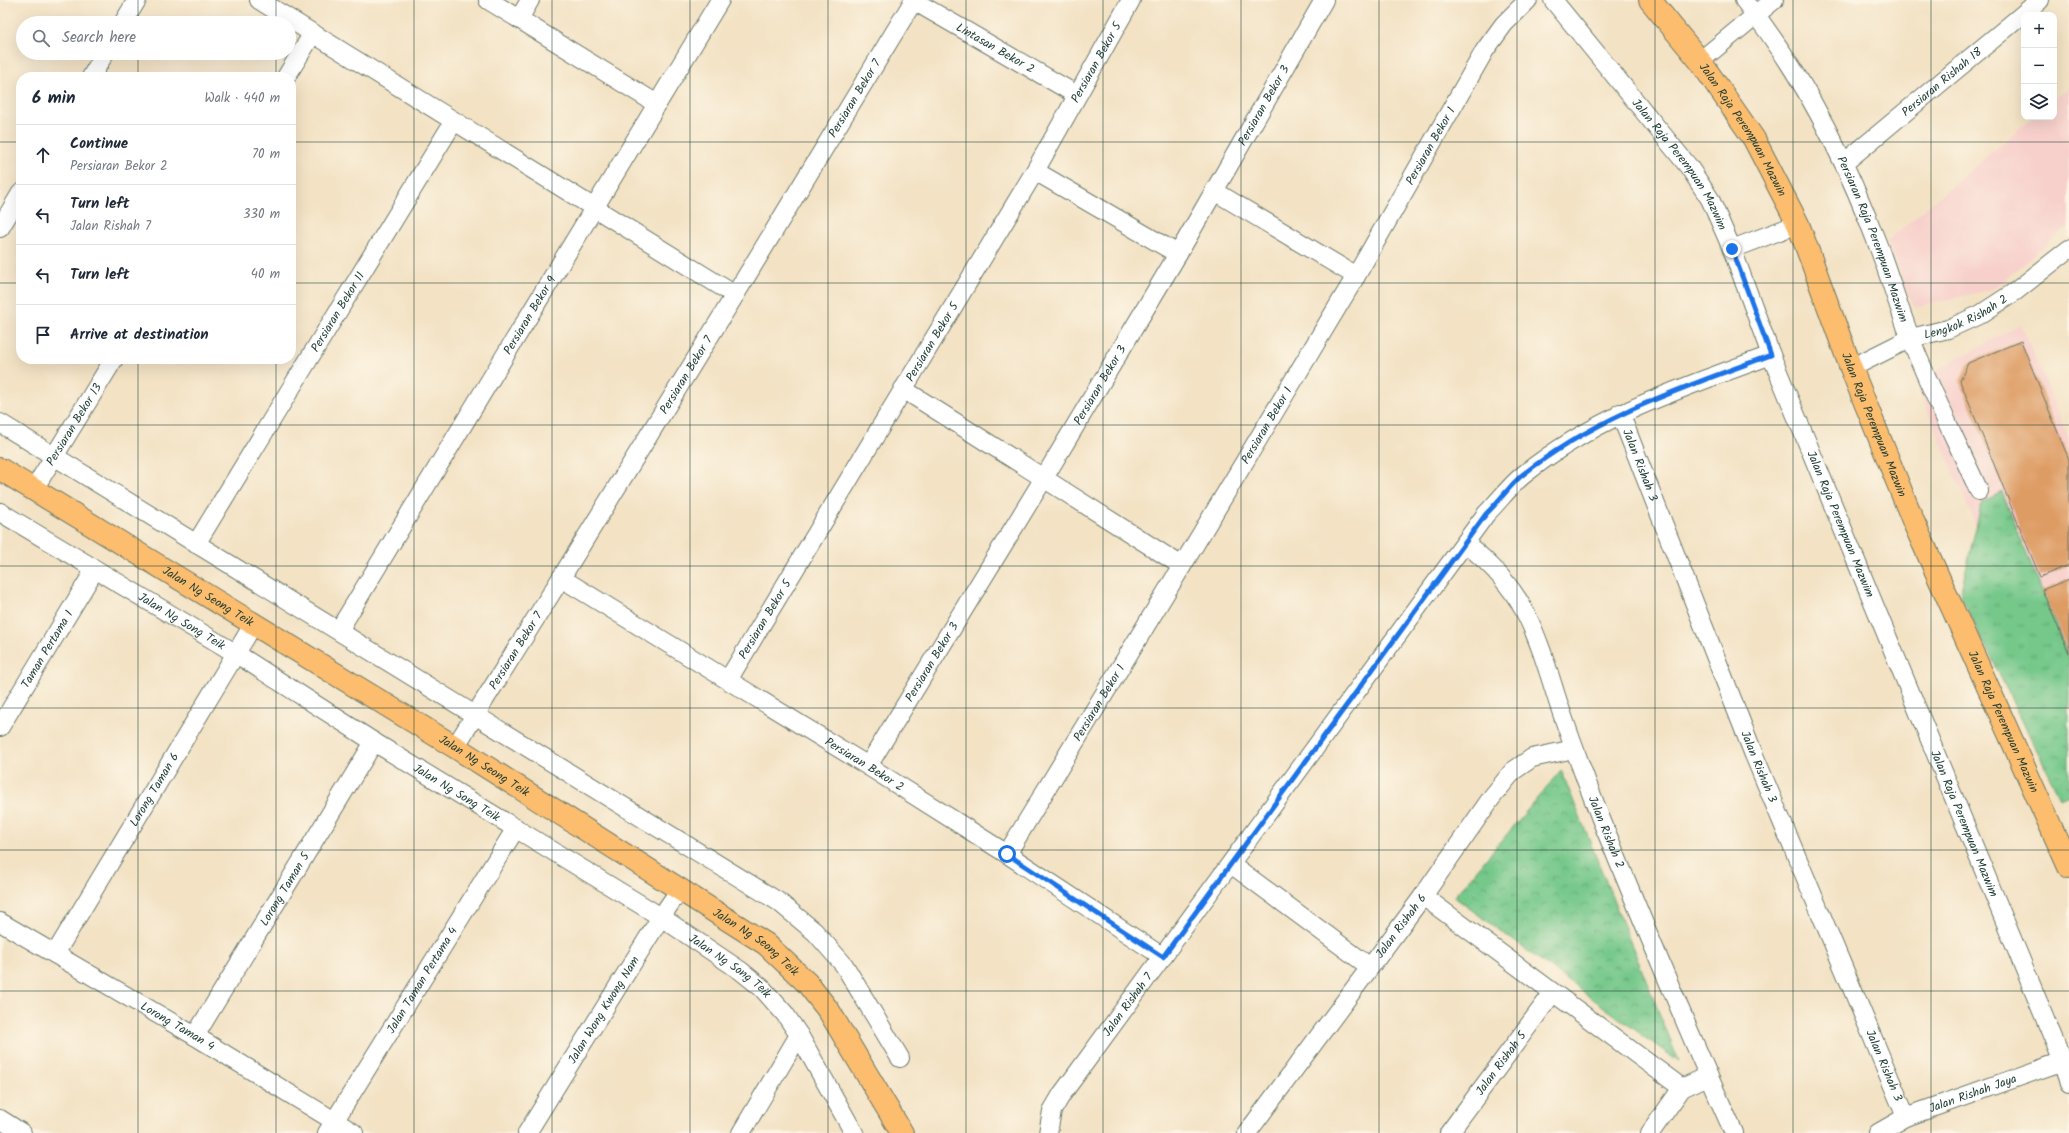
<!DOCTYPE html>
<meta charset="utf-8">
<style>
:root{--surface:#fff;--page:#f2f2f3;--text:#1f2937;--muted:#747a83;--line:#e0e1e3}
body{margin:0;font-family:Kalam,sans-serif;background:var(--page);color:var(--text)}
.controls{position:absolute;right:12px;top:12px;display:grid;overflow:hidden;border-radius:8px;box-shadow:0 4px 16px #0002}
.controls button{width:36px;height:36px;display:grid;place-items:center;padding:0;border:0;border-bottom:1px solid var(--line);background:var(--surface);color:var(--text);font:20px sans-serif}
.stop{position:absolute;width:12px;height:12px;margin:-9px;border:3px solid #1a73e8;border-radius:50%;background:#fff}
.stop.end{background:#1a73e8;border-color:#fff;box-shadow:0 1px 4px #0008}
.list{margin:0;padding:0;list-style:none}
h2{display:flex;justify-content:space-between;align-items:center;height:52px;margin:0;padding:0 16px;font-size:17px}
h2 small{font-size:13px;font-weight:400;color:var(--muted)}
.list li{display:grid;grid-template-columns:26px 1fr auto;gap:12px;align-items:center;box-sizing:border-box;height:60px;padding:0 16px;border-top:1px solid var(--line)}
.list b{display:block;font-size:15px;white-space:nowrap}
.list p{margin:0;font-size:13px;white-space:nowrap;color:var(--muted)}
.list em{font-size:13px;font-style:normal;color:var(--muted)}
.icon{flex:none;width:22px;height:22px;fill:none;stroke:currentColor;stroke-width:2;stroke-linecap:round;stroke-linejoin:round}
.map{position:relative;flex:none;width:2069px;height:1133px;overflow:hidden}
.search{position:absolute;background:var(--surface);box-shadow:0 4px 16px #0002;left:16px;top:16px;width:280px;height:44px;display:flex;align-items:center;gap:10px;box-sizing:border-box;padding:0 14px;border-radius:22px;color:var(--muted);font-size:15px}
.panel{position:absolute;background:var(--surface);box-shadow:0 4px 16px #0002;left:16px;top:72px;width:280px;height:292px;border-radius:16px}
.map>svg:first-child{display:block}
</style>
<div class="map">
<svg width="2069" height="1133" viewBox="0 0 2069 1133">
<defs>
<pattern id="grass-tufts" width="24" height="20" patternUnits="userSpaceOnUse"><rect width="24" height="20" fill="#75c88a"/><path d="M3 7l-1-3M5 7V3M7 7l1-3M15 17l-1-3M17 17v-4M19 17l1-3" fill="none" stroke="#5fa472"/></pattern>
<pattern id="park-crowns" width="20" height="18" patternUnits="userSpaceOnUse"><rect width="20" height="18" fill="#75c88a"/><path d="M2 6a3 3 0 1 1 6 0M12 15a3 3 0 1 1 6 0" fill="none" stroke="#5fa472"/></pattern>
</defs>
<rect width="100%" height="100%" fill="#fcf5e5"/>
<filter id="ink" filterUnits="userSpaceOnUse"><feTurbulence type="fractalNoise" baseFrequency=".025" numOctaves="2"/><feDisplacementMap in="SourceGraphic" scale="8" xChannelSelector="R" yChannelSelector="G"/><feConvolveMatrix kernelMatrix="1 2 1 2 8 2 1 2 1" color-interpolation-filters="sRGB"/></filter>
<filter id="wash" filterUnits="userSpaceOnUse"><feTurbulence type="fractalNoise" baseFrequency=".012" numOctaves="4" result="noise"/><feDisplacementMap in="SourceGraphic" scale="16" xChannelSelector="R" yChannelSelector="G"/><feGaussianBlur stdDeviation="0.9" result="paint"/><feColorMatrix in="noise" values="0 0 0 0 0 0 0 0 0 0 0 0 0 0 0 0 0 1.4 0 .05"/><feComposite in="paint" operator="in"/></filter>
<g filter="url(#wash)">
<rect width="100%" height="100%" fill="#f3e2c4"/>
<g fill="#f7d0cb">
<polygon points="2069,87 2069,226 1993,289 1914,307 1887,241 2033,117 2054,117 2054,99"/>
<polygon points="2021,324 2069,439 2069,748 1915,381"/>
</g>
<polygon fill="url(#grass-tufts)" stroke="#4a825f" points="2002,492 2069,658 2069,707 2066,709 2069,715 2069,794 2060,798 1960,594 1982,502"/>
<polygon fill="url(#park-crowns)" stroke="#4a825f" points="1561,770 1679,1062 1454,897"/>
<g id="blocks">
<g fill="#de9c65">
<polygon points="2021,341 2069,460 2069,565 2040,577 1960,381 1968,363"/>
<polygon points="2069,579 2069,653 2042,590"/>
</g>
</g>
</g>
<g filter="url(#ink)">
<use href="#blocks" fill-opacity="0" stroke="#697766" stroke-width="1"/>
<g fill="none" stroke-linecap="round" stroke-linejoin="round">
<defs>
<g id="minor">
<polyline points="259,0 735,295"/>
<polyline points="488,0 657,104"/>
<path id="s1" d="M 1553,0 L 1689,167 L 1710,199 L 1732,249 L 1771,355 L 2063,1062 L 2069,1084"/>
<path id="s2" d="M 1744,0 C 1803,73 1846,160 1879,248 C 1890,278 1899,308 1910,337 C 1930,389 1956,440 1979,491"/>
<path id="s3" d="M 914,1 L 1077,95"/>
<polyline points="519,19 530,0"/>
<polyline points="123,23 137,0"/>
<polyline points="1700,61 1774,0"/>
<polyline points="91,77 105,53"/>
<polyline points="286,77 313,33"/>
<path id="s4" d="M 1844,163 L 2040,0"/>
<polyline points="1035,171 1178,254"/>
<polyline points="1214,191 1356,276"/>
<polyline points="0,228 21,193"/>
<polyline points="1732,249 1798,224"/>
<path id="s5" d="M 1851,368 L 1911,338 L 1948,329 L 1981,314 L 2016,291 L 2069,249"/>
<polyline points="903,389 1182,566"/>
<path id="s6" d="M 1620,413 L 1754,755 L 1906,1117"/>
<polyline points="0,423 779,902 815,932 844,965 900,1058"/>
<path id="s7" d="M 34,489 L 114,359"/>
<path id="s8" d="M 0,512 L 235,653 L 374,742 L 661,917 L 741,971 L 762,988 L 785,1014 L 799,1035 L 854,1133"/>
<path id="s9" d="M 1465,543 C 1489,562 1511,585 1525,612 C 1540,641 1549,674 1559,705 C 1572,743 1586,781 1601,819 C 1644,924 1687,1030 1734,1133"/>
<path id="s10" d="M 196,544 L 454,121"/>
<path id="s11" d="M 561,578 L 868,766 L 1007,854 L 1163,957"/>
<path id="s12" d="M 339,630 L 720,0"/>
<path id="s13" d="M 728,680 L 1035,171 L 1131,0"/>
<path id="s14" d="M 0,727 L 94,571"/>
<path id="s15" d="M 455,747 L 561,578 L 735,295 L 914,0"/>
<path id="s16" d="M 868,766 L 1044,478 L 1178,254 L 1324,0"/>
<path id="s17" d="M 1007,854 L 1182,566 L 1356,276 L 1485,50 L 1504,24 L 1528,0"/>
<polyline points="1231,864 1370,967"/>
<polyline points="1423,896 1682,1088"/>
<path id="s18" d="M 0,922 L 195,1036 L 354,1133"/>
<path id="s19" d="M 55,954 L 253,625"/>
<path id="s20" d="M 195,1036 L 374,742"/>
<polyline points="0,1119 22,1133"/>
<path id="s21" d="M 327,1133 L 516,828"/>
<path id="s22" d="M 527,1133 L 661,917 L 681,888"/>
<polyline points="741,1133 799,1035"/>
<path id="s23" d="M 1048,1133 L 1052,1111 L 1062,1094 L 1486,514 C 1498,502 1509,487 1522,476 C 1597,415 1682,388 1771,355"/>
<path id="s24" d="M 1247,1133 L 1423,896 L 1492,797 L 1513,771 L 1532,758 L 1574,749"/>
<path id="s25" d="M 1449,1133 L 1552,994"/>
<polyline points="1650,1133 1682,1088 1708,1076"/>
<path id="s26" d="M 1878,1133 L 1906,1117 L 2069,1059"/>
</g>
<g id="major">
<path id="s27" d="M 1650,0 L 1700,61 L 1754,139 L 1798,224 L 1851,368 L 1914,523 L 2069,867"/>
<path id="s28" d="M 0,469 L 455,747 L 766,944 L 807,983 L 829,1011 L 902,1133"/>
</g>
</defs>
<use href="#minor" stroke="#697766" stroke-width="20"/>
<use href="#major" stroke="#697766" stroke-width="24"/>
<use href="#minor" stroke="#fff" stroke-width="18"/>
<use href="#major" stroke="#fcbd6e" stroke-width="22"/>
</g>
</g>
<g fill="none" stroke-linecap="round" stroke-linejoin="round" filter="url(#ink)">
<path stroke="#1a73e8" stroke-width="5" d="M 1007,854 L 1163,957 L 1486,514 C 1498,502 1509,487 1521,476 C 1596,416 1682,388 1771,355 L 1732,249"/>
</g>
<path fill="none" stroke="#1f3d34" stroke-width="1" stroke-opacity="0.55" d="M 138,0 L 138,23M 276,0 L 276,23M 414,0 L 414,1133M 552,0 L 552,1133M 690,0 L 690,1133M 828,0 L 828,1133M 966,0 L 966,1133M 1103,0 L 1103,1133M 1241,0 L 1241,1133M 1379,0 L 1379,1133M 1517,0 L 1517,1133M 1655,0 L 1655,1133M 1793,0 L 1793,1133M 1931,0 L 1931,1133M 138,53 L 138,77M 276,53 L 276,77M 0,142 L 21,142M 291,142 L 2069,142M 0,283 L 21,283M 291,283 L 2069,283M 138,359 L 138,1133M 276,359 L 276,1133M 0,425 L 2069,425M 0,566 L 2069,566M 0,708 L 2069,708M 0,850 L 2069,850M 0,991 L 2069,991"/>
<g text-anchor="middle" stroke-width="3.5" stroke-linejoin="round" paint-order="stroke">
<g font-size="12" fill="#1f3d34" stroke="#fcf5e5">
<text dy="4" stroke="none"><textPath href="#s3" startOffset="94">Lintasan Bekor 2</textPath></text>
<text dy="4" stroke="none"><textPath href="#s13" startOffset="719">Persiaran Bekor 5</textPath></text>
<text dy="4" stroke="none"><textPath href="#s4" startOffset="127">Persiaran Rishah 18</textPath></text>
<text dy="4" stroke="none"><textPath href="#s15" startOffset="762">Persiaran Bekor 7</textPath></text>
<text dy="4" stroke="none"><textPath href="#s16" startOffset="770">Persiaran Bekor 3</textPath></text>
<text dy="4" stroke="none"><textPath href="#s27" startOffset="160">Jalan Raja Perempuan Mazwin</textPath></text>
<text dy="4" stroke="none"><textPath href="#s17" startOffset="825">Persiaran Bekor 1</textPath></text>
<text dy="4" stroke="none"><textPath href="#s1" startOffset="208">Jalan Raja Perempuan Mazwim</textPath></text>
<text dy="4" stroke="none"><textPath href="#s2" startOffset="273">Persiaran Raja Perempuan Mazwim</textPath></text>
<text dy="4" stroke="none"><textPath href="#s10" startOffset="272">Persiaran Bekor 11</textPath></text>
<text dy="4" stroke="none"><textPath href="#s12" startOffset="368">Persiaran Bekor 9</textPath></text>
<text dy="4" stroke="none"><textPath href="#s5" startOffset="126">Lengkok Rishah 2</textPath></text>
<text dy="4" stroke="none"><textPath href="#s13" startOffset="395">Persiaran Bekor 5</textPath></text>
<text dy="4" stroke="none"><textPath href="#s15" startOffset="438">Persiaran Bekor 7</textPath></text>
<text dy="4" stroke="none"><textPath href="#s16" startOffset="446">Persiaran Bekor 3</textPath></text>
<text dy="4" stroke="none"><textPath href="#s7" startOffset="76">Persiaran Bekor 13</textPath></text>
<text dy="4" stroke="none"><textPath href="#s27" startOffset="484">Jalan Raja Perempuan Mazwin</textPath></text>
<text dy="4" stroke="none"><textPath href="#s17" startOffset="501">Persiaran Bekor 1</textPath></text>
<text dy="4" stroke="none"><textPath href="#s6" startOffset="56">Jalan Rishah 3</textPath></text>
<text dy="4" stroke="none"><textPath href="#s1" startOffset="604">Jalan Raja Perempuan Mazwim</textPath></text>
<text dy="4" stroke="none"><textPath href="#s28" startOffset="244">Jalan Ng Seong Teik</textPath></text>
<text dy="4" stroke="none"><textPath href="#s13" startOffset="71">Persiaran Bekor 5</textPath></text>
<text dy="4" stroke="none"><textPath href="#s8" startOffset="212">Jalan Ng Song Teik</textPath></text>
<text dy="4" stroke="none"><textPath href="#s14" startOffset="91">Taman Pertama 1</textPath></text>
<text dy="4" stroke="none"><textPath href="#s15" startOffset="114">Persiaran Bekor 7</textPath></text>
<text dy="4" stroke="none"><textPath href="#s16" startOffset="122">Persiaran Bekor 3</textPath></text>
<text dy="4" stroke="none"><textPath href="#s17" startOffset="177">Persiaran Bekor 1</textPath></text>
<text dy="4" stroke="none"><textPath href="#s27" startOffset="808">Jalan Raja Perempuan Mazwin</textPath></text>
<text dy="4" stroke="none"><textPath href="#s11" startOffset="356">Persiaran Bekor 2</textPath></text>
<text dy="4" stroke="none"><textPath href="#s28" startOffset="568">Jalan Ng Seong Teik</textPath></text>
<text dy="4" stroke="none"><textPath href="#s6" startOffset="380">Jalan Rishah 3</textPath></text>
<text dy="4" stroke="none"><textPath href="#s19" startOffset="192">Lorong Taman 6</textPath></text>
<text dy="4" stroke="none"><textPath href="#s8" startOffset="536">Jalan Ng Song Teik</textPath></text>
<text dy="4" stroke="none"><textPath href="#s1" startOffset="928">Jalan Raja Perempuan Mazwim</textPath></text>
<text dy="4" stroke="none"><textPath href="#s9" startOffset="327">Jalan Rishah 2</textPath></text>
<text dy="4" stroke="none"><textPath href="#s20" startOffset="172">Lorong Taman 5</textPath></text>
<text dy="4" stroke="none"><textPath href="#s24" startOffset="258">Jalan Rishah 6</textPath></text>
<text dy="4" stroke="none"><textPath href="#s28" startOffset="892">Jalan Ng Seong Teik</textPath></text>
<text dy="4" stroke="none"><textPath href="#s8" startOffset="860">Jalan Ng Song Teik</textPath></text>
<text dy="4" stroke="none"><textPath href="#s21" startOffset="180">Jalan Taman Pertama 4</textPath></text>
<text dy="4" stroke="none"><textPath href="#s23" startOffset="153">Jalan Rishah 7</textPath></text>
<text dy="4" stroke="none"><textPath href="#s22" startOffset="145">Jalan Wong Kwong Nam</textPath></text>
<text dy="4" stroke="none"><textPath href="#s18" startOffset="206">Lorong Taman 4</textPath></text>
<text dy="4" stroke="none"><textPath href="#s25" startOffset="87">Jalan Rishah 5</textPath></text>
<text dy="4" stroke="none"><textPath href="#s6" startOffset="704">Jalan Rishah 3</textPath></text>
<text dy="4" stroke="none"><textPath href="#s26" startOffset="103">Jalan Rishah Jaya</textPath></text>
</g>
</g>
</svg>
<div class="controls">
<button>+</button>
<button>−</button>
<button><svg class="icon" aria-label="layers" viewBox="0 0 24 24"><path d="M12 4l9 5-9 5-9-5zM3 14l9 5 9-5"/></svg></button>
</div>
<div class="stop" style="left:1007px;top:854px"></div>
<div class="stop end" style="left:1732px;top:249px"></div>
<div class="search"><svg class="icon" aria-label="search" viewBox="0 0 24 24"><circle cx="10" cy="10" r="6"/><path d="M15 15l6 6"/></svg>Search here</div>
<section class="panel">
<h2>6 min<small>Walk · 440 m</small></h2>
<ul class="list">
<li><svg class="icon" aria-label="ahead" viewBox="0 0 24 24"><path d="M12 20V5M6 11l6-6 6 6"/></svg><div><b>Continue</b><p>Persiaran Bekor 2</p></div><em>70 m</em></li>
<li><svg class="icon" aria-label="left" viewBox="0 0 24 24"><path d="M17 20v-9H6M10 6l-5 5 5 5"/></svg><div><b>Turn left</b><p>Jalan Rishah 7</p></div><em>330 m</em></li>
<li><svg class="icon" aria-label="left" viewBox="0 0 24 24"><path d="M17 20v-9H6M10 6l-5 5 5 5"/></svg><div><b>Turn left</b></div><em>40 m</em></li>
<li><svg class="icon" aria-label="arrive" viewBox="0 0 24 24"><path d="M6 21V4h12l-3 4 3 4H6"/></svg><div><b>Arrive at destination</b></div></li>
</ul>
</section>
</div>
